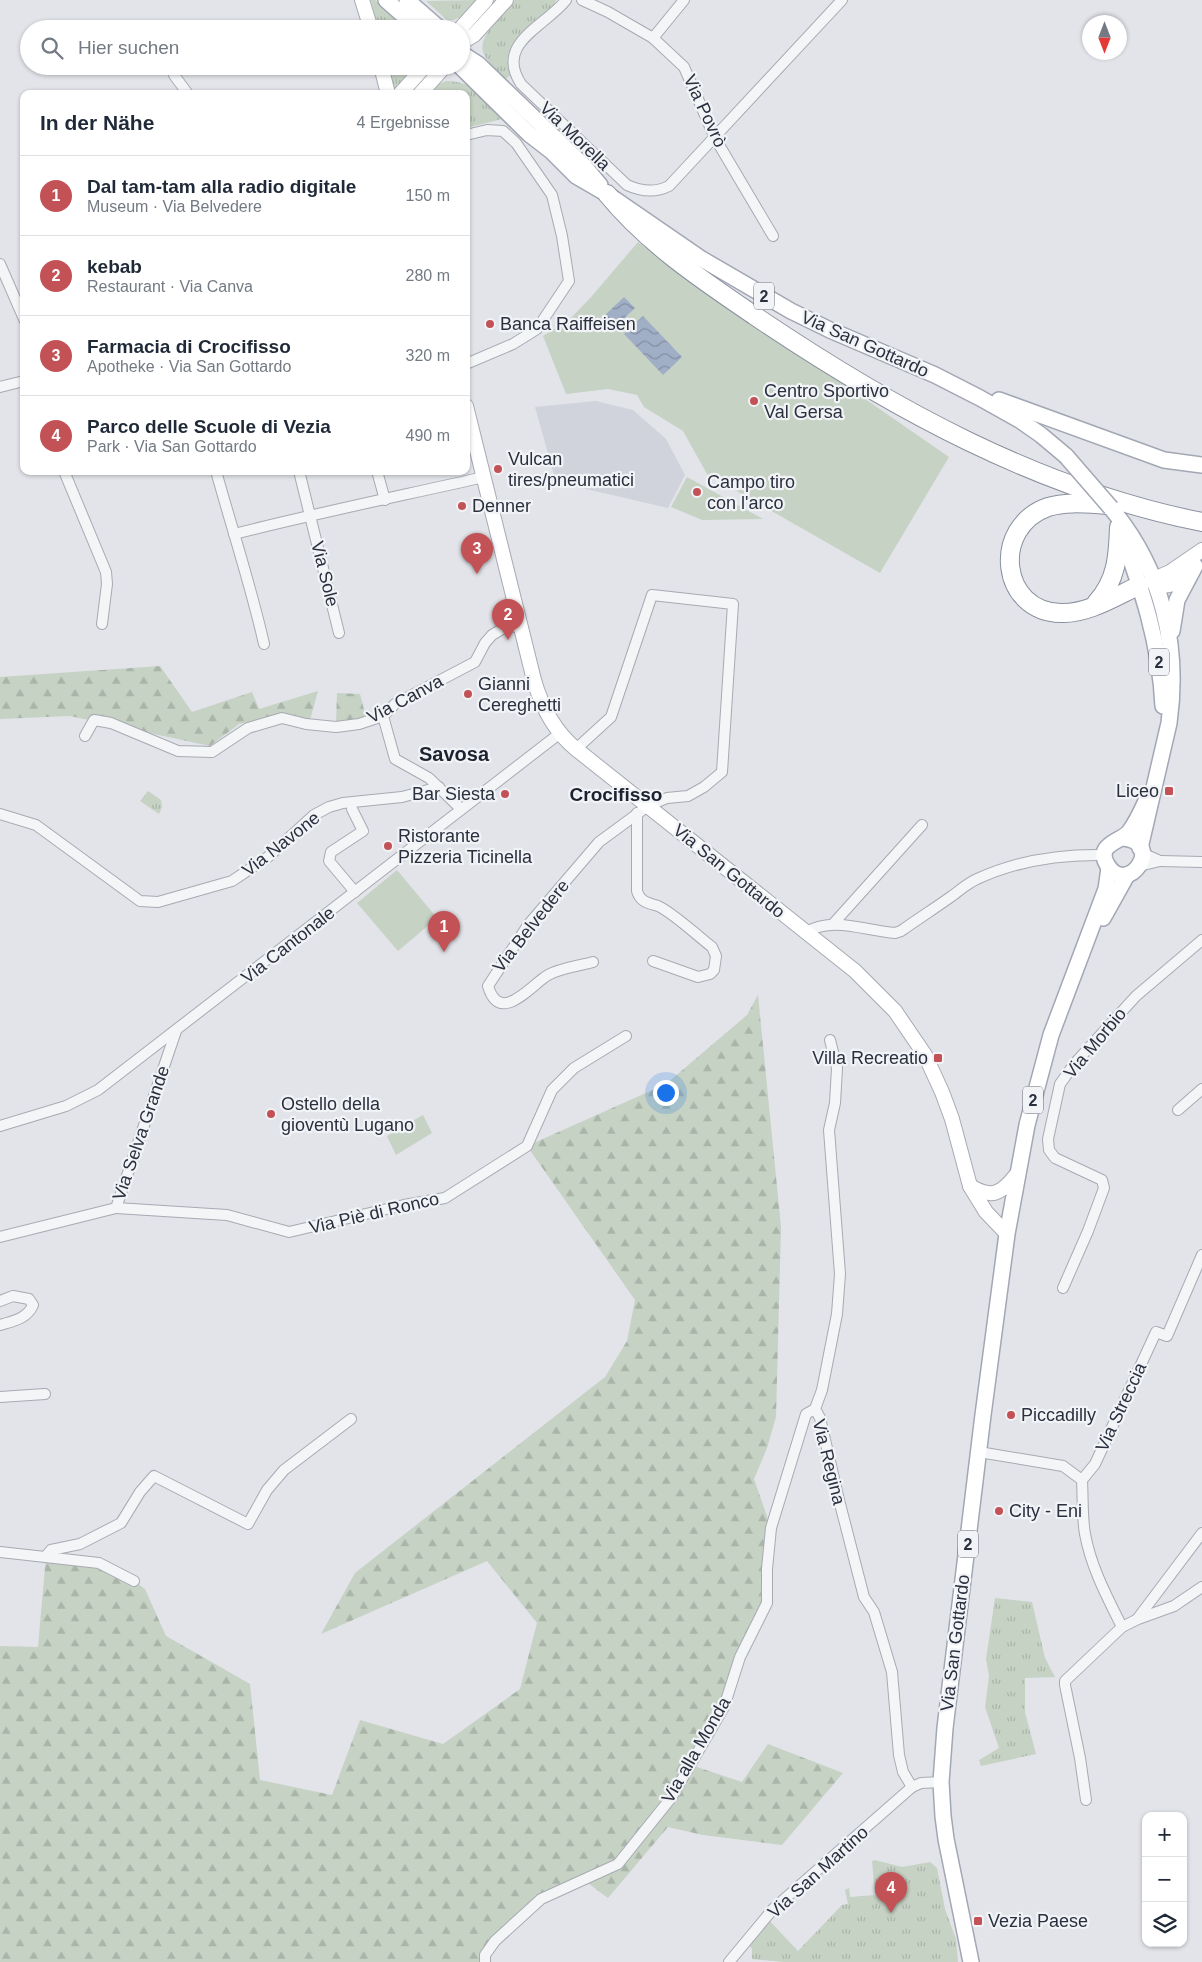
<!DOCTYPE html>
<html lang="de">
<meta charset="utf-8">
<style>
:root{--surface:#fff;--page:#f2f2f3;--text:#1f2937;--muted:#747a83;--line:#e0e1e3;--accent:#c25256}
body{margin:0;font-family:Arial,sans-serif;background:var(--page);color:var(--text)}
.controls{position:absolute;right:15px;bottom:15px;display:grid;overflow:hidden;border-radius:10px;box-shadow:0 1px 4px #0004}
.controls button{width:45px;height:45px;display:grid;place-items:center;padding:0;border:0;border-bottom:1px solid var(--line);background:var(--surface);color:var(--text);font:25px sans-serif}
.compass{position:absolute;left:1082px;top:15px;width:45px;height:45px;border-radius:50%;background:var(--surface);box-shadow:0 1px 4px #0004;rotate:180deg}
.you{position:absolute;left:665px;top:1092px;width:18px;height:18px;margin:-12px;border:4px solid #fff;border-radius:50%;background:#1a73e8;box-shadow:0 0 0 8px #1a73e833}
.badge{display:grid;place-items:center;width:32px;height:32px;border-radius:50%;background:var(--accent);color:#fff;font-size:16px;font-weight:700}
.pin{position:absolute;translate:-50% -41px;filter:drop-shadow(0 1px 2px #0008)}
.pin::after{content:'';position:absolute;top:26px;width:18px;height:15px;background:inherit;clip-path:polygon(0 0,100% 0,50% 100%)}
.list{margin:0;padding:0;list-style:none}
h2{display:flex;justify-content:space-between;align-items:center;height:65px;margin:0;padding:0 20px;font-size:21px}
h2 small{font-size:16px;font-weight:400;color:var(--muted)}
.list li{display:grid;grid-template-columns:32px 1fr auto;gap:15px;align-items:center;box-sizing:border-box;height:80px;padding:0 20px;border-top:1px solid var(--line)}
.list b{display:block;font-size:19px;white-space:nowrap}
.list p{margin:0;font-size:16px;white-space:nowrap;color:var(--muted)}
.list em{font-size:16px;font-style:normal;color:var(--muted)}
.icon{flex:none;width:28px;height:28px;fill:none;stroke:currentColor;stroke-width:2;stroke-linecap:round;stroke-linejoin:round}
.map{position:relative;flex:none;width:1202px;height:1962px;overflow:hidden}
.search{position:absolute;background:var(--surface);box-shadow:0 1px 4px #0004;left:20px;top:20px;width:450px;height:55px;display:flex;align-items:center;gap:12px;box-sizing:border-box;padding:0 18px;border-radius:28px;color:var(--muted);font-size:19px}
.panel{position:absolute;background:var(--surface);box-shadow:0 1px 4px #0004;left:20px;top:90px;width:450px;height:385px;border-radius:10px}
.map>svg:first-child{display:block}
</style>
<div class="map">
<svg width="1202" height="1962" viewBox="0 0 1202 1962">
<defs>
<pattern id="grass-tufts" width="24" height="20" patternUnits="userSpaceOnUse" patternTransform="scale(1.25)"><rect width="24" height="20" fill="#c6d2c4"/><path d="M3 7l-1-3M5 7V3M7 7l1-3M15 17l-1-3M17 17v-4M19 17l1-3" fill="none" stroke="#aab5a9"/></pattern>
<pattern id="forest-firs" width="22" height="20" patternUnits="userSpaceOnUse" patternTransform="scale(1.25)"><rect width="22" height="20" fill="#c6d2c4"/><path d="M5 1l3.5 6h-7zM16 11l3.5 6h-7z" fill="#aab5a9"/></pattern>
<pattern id="water-waves" width="16" height="10" patternUnits="userSpaceOnUse" patternTransform="scale(1.25)"><rect width="16" height="10" fill="#a0aec6"/><path d="M0 5q4-4 8 0t8 0" fill="none" stroke="#838ea2"/></pattern>
</defs>
<rect width="100%" height="100%" fill="#e2e4e9"/>
<polygon fill="#d0d3db" points="596,401 633,410 666,439 685,475 668,508 556,482 535,407"/>
<g fill="url(#grass-tufts)">
<polygon points="371,0 375,0 410,29 378,29"/>
<path d="M 477,0 C 469,9 461,22 447,20 L 426,1 Z"/>
<path d="M 515,0 L 556,0 C 547,30 498,29 511,75 L 504,80 C 498,72 487,62 483,52 C 478,35 505,12 515,0 Z"/>
<polygon points="388,66 417,66 394,91"/>
<path d="M 446,81 C 475,81 486,100 506,118 L 466,128 L 466,94 L 429,94 L 437,85 Z"/>
<polygon points="148,791 161,800 162,807 159,814 140,801"/>
<polygon points="995,1598 1032,1602 1045,1658 1055,1677 1025,1678 1025,1712 1036,1754 981,1766 979,1760 999,1748 985,1707 989,1676 986,1659"/>
<polygon points="875,1860 902,1867 930,1862 937,1868 945,1909 956,1939 958,1962 784,1962 752,1959 752,1949 747,1941 766,1917 798,1951 842,1905 848,1904 845,1890 849,1888 850,1897 875,1895 872,1861"/>
</g>
<g fill="url(#forest-firs)">
<polygon points="160,666 192,712 252,692 259,709 318,691 310,720 282,716 239,724 210,746 70,716 0,719 0,677"/>
<polygon points="337,693 360,694 366,717 336,724"/>
<polygon points="758,995 781,1227 776,1417 767,1448 754,1479 771,1528 767,1603 724,1707 691,1765 742,1782 768,1744 843,1773 782,1845 703,1835 668,1827 608,1898 584,1880 541,1899 517,1920 485,1962 0,1962 0,1646 38,1647 46,1556 99,1563 134,1581 145,1589 166,1636 250,1684 260,1780 332,1795 360,1720 443,1744 520,1689 537,1623 487,1561 321,1634 355,1573 605,1377 627,1341 635,1300 527,1146 666,1084 747,1015"/>
</g>
<g fill="#c6d2c4">
<polygon points="638,242 949,457 880,573 707,474 683,431 644,407 637,395 608,389 566,394 543,336 569,320 592,296"/>
<polygon points="687,477 763,519 702,520 671,507"/>
<polygon points="397,870 437,918 398,951 357,903"/>
<polygon points="423,1115 432,1133 396,1155 387,1136"/>
</g>
<g fill="url(#water-waves)">
<polygon points="624,297 635,308 615,327 604,316"/>
<polygon points="643,316 682,357 663,375 624,334"/>
</g>
<g fill="none" stroke-linecap="round" stroke-linejoin="round">
<defs>
<g id="street">
<path d="M 566,0 C 546,26 494,43 521,84 L 627,185 C 640,191 655,193 669,186 L 842,0"/>
<polyline points="582,0 608,12 653,38 684,67 715,138 773,236"/>
<polyline points="653,38 684,0"/>
<polyline points="174,75 188,94"/>
<polyline points="466,135 487,130 503,131 516,143 552,195 562,236 569,281 537,329 513,344 466,364"/>
<polyline points="0,264 24,319"/>
<polyline points="0,387 24,381"/>
<polyline points="64,471 106,572 107,584 102,624"/>
<path d="M 216,471 C 232,529 251,586 264,644"/>
<polyline points="299,471 339,633"/>
<polyline points="377,471 385,500"/>
<path d="M 234,534 C 317,513 400,496 484,477"/>
<polyline points="383,716 395,759 429,778 461,809"/>
<polyline points="85,736 94,720 111,723 178,751 212,752 248,728 282,718 306,724 336,727 359,724 383,716 395,704 475,662 485,643 492,635 502,629 520,625"/>
<path d="M 576,749 L 611,717 L 652,595 L 733,604 L 722,772 L 704,787 L 688,796 L 667,798 L 648,806 L 599,842 L 528,925 L 488,986 C 500,1026 531,985 548,975 C 561,968 579,966 593,962"/>
<polyline points="352,809 363,831 331,852 329,861 355,892"/>
<path d="M 637,813 L 637,891 C 640,902 648,903 658,906 C 672,912 699,937 712,947 L 716,956 L 714,970 L 710,974 L 698,977 L 653,961"/>
<polyline points="0,814 36,825 140,901 158,902 232,881 268,857 314,815 329,807 343,803 402,797 439,787"/>
<polyline points="1160,861 1202,862"/>
<polyline points="1139,866 1160,861 1142,853"/>
<polyline points="833,924 922,825"/>
<path d="M 806,932 C 834,916 865,931 895,933 L 901,931 C 918,919 935,908 952,896 C 960,890 968,883 977,879 C 1016,861 1062,854 1105,855"/>
<polyline points="830,1040 837,1068 835,1103 829,1130 840,1274 837,1314 822,1390 815,1409 820,1418 839,1500 864,1597 874,1612 892,1672 899,1755 903,1772 912,1787"/>
<polyline points="1178,1110 1202,1089"/>
<polyline points="0,1126 66,1106 98,1090 559,734"/>
<polyline points="116,1208 227,1215 289,1232 404,1205 445,1198 527,1146 552,1090 574,1068 626,1036"/>
<polyline points="0,1237 116,1208 176,1031"/>
<polyline points="1063,1288 1088,1231 1104,1188 1102,1180 1055,1158 1049,1150 1048,1139 1060,1084 1075,1063 1136,996 1202,940"/>
<path d="M 0,1301 L 13,1296 L 29,1299 L 33,1305 C 27,1319 13,1321 0,1325"/>
<polyline points="0,1397 45,1394"/>
<path d="M 979,1452 L 1063,1466 L 1082,1480 C 1083,1498 1082,1517 1085,1534 C 1091,1567 1107,1597 1122,1627"/>
<polyline points="1082,1480 1095,1464 1156,1332 1167,1336 1202,1255"/>
<polyline points="0,1552 99,1563 134,1581"/>
<polyline points="46,1556 51,1550 80,1544 121,1523 140,1492 154,1476 248,1524 267,1490 284,1470 351,1419"/>
<polyline points="1138,1618 1202,1533"/>
<polyline points="1086,1800 1080,1758 1065,1685 1065,1681 1122,1627 1138,1619 1174,1606 1202,1587"/>
<polyline points="485,1962 485,1955 495,1941 541,1899 618,1864 671,1798 724,1707 740,1657 767,1603 767,1569 771,1528 806,1414 815,1409"/>
<polyline points="729,1962 773,1909 912,1787 921,1783 941,1782"/>
</g>
<g id="secondary">
<polyline points="362,0 371,29"/>
<polyline points="460,29 486,0"/>
<polyline points="461,43 474,35 506,0"/>
<polyline points="381,66 388,94"/>
<polyline points="400,94 425,66"/>
<polyline points="420,94 445,66"/>
<path d="M 466,406 L 534,680 C 542,708 554,731 576,749 L 855,971 L 895,1011 L 925,1055 L 942,1092 L 952,1119 L 970,1186 L 986,1212 L 1007,1234"/>
<polyline points="1154,579 1170,572 1202,550"/>
<polyline points="1157,587 1174,584 1193,568"/>
<path d="M 970,1186 C 992,1199 1001,1194 1016,1175"/>
</g>
<g id="primary">
<polyline points="386,0 419,29"/>
<polyline points="407,0 440,29"/>
<polyline points="461,53 478,64 584,166 600,185"/>
<polyline points="460,66 529,134 551,151 576,176 607,194 700,258 791,311 830,330 935,375 980,398 1021,421 1041,435 1066,456"/>
<polyline points="999,400 1164,460 1202,465"/>
<path d="M 1111,508 C 1162,569 1180,645 1169,723 L 1140,848"/>
<path d="M 1120,530 C 1142,589 1160,643 1163,706"/>
<polyline points="1172,631 1177,600 1195,566"/>
<path d="M 1123,838 C 1166,842 1128,897 1108,866 C 1094,844 1121,842 1129,832 C 1136,823 1141,812 1146,801"/>
<polyline points="1103,918 1127,875"/>
<polyline points="971,1962 946,1839 943,1816 941,1782 945,1728 983,1415 1007,1234 1027,1125 1051,1035 1106,889 1109,868"/>
</g>
<g id="highway">
<path d="M 607,194 C 648,244 702,280 755,316 C 891,408 1040,490 1202,522"/>
<path d="M 1109,505 C 1089,504 1067,501 1048,507 C 991,527 1000,612 1061,613 C 1088,614 1116,596 1140,585"/>
<path d="M 1096,603 C 1117,580 1118,556 1119,527"/>
</g>
</defs>
<use href="#street" stroke="#a7aab3" stroke-width="12"/>
<use href="#secondary" stroke="#a7aab3" stroke-width="16"/>
<use href="#primary" stroke="#a2a7b4" stroke-width="18"/>
<use href="#highway" stroke="#8a909e" stroke-width="20"/>
<use href="#street" stroke="#f4f5f7" stroke-width="10"/>
<use href="#secondary" stroke="#fff" stroke-width="14"/>
<use href="#primary" stroke="#fff" stroke-width="15"/>
<use href="#highway" stroke="#fff" stroke-width="18"/>
<defs>
<polyline id="primary-bridge" points="1066,456 1111,508"/>
</defs>
<use href="#primary-bridge" stroke="#a2a7b4" stroke-width="18" stroke-linecap="butt"/>
<use href="#primary-bridge" stroke="#fff" stroke-width="15"/>
</g>
<g fill="#c25256" stroke="#f1f3f6" stroke-width="2">
<circle cx="490" cy="324" r="5"/>
<circle cx="754" cy="401" r="5"/>
<circle cx="498" cy="469" r="5"/>
<circle cx="697" cy="492" r="5"/>
<circle cx="462" cy="506" r="5"/>
<circle cx="468" cy="694" r="5"/>
<rect x="1164" y="786" width="10" height="10" rx="2.5"/>
<circle cx="505" cy="794" r="5"/>
<circle cx="388" cy="846" r="5"/>
<rect x="933" y="1053" width="10" height="10" rx="2.5"/>
<circle cx="271" cy="1114" r="5"/>
<circle cx="1011" cy="1415" r="5"/>
<circle cx="999" cy="1511" r="5"/>
<rect x="973" y="1916" width="10" height="10" rx="2.5"/>
</g>
<g text-anchor="middle" stroke-width="4.5" stroke-linejoin="round" paint-order="stroke">
<g fill="#f1f3f6" stroke="#666a76" stroke-width="1">
<rect x="754" y="282.5" width="20" height="27" rx="4"/>
<rect x="1149" y="648.5" width="20" height="27" rx="4"/>
<rect x="1023" y="1086.5" width="20" height="27" rx="4"/>
<rect x="958" y="1530.5" width="20" height="27" rx="4"/>
</g>
<g font-size="16" font-weight="bold" fill="#2b303f">
<text x="764" y="302">2</text>
<text x="1159" y="668">2</text>
<text x="1033" y="1106">2</text>
<text x="968" y="1550">2</text>
</g>
<g font-size="18" fill="#2b303f" stroke="#f1f3f6">
<text transform="translate(705 111) rotate(65)" y="6">Via Povrò</text>
<text transform="translate(575 136) rotate(44)" y="6">Via Morella</text>
<text transform="translate(865 344) rotate(24)" y="6">Via San Gottardo</text>
<text transform="translate(325 574) rotate(76)" y="6">Via Sole</text>
<text transform="translate(405 699) rotate(-28)" y="6">Via Canva</text>
<text transform="translate(281 844) rotate(-38)" y="6">Via Navone</text>
<text transform="translate(729 871) rotate(39)" y="6">Via San Gottardo</text>
<text transform="translate(531 926) rotate(-52)" y="6">Via Belvedere</text>
<text transform="translate(288 945) rotate(-38)" y="6">Via Cantonale</text>
<text transform="translate(1095 1043) rotate(-50)" y="6">Via Morbio</text>
<text transform="translate(141 1133) rotate(-71)" y="6">Via Selva Grande</text>
<text transform="translate(374 1213) rotate(-13)" y="6">Via Piè di Ronco</text>
<text transform="translate(1121 1407) rotate(-65)" y="6">Via Streccia</text>
<text transform="translate(829 1462) rotate(76)" y="6">Via Regina</text>
<text transform="translate(955 1643) rotate(-83)" y="6">Via San Gottardo</text>
<text transform="translate(696 1750) rotate(-60)" y="6">Via alla Monda</text>
<text transform="translate(818 1872) rotate(-42)" y="6">Via San Martino</text>
</g>
<g font-size="18" fill="#2b303f" stroke="#f1f3f6" text-anchor="start">
<text x="500" y="330">Banca Raiffeisen</text>
<text x="764" y="397">Centro Sportivo<tspan x="764" dy="21">Val Gersa</tspan></text>
<text x="508" y="465">Vulcan<tspan x="508" dy="21">tires/pneumatici</tspan></text>
<text x="707" y="488">Campo tiro<tspan x="707" dy="21">con l'arco</tspan></text>
<text x="472" y="512">Denner</text>
<text x="478" y="690">Gianni<tspan x="478" dy="21">Cereghetti</tspan></text>
<text x="1159" y="797" text-anchor="end">Liceo</text>
<text x="495" y="800" text-anchor="end">Bar Siesta</text>
<text x="398" y="842">Ristorante<tspan x="398" dy="21">Pizzeria Ticinella</tspan></text>
<text x="928" y="1064" text-anchor="end">Villa Recreatio</text>
<text x="281" y="1110">Ostello della<tspan x="281" dy="21">gioventù Lugano</tspan></text>
<text x="1021" y="1421">Piccadilly</text>
<text x="1009" y="1517">City - Eni</text>
<text x="988" y="1927">Vezia Paese</text>
</g>
<g font-size="19" font-weight="bold" fill="#1d2230" stroke="#f1f3f6">
<text x="616" y="801">Crocifisso</text>
</g>
<g font-size="20" font-weight="bold" fill="#1d2230" stroke="#f1f3f6">
<text x="454" y="761">Savosa</text>
</g>
</g>
</svg>
<div class="controls">
<button>+</button>
<button>−</button>
<button><svg class="icon" aria-label="layers" viewBox="0 0 24 24"><path d="M12 4l9 5-9 5-9-5zM3 14l9 5 9-5"/></svg></button>
</div>
<svg class="compass" viewBox="-18 -18 36 36"><path d="M0-13l5 13h-10z" fill="#e53935"/><path d="M0 13l5-13h-10z" fill="#747a83"/></svg>
<div class="you"></div>
<div class="pin badge" style="left:444px;top:952px">1</div>
<div class="pin badge" style="left:508px;top:640px">2</div>
<div class="pin badge" style="left:477px;top:574px">3</div>
<div class="pin badge" style="left:891px;top:1913px">4</div>
<div class="search"><svg class="icon" aria-label="search" viewBox="0 0 24 24"><circle cx="10" cy="10" r="6"/><path d="M15 15l6 6"/></svg>Hier suchen</div>
<section class="panel">
<h2>In der Nähe<small>4 Ergebnisse</small></h2>
<ul class="list">
<li><span class="badge">1</span><div><b>Dal tam-tam alla radio digitale</b><p>Museum · Via Belvedere</p></div><em>150 m</em></li>
<li><span class="badge">2</span><div><b>kebab</b><p>Restaurant · Via Canva</p></div><em>280 m</em></li>
<li><span class="badge">3</span><div><b>Farmacia di Crocifisso</b><p>Apotheke · Via San Gottardo</p></div><em>320 m</em></li>
<li><span class="badge">4</span><div><b>Parco delle Scuole di Vezia</b><p>Park · Via San Gottardo</p></div><em>490 m</em></li>
</ul>
</section>
</div>
